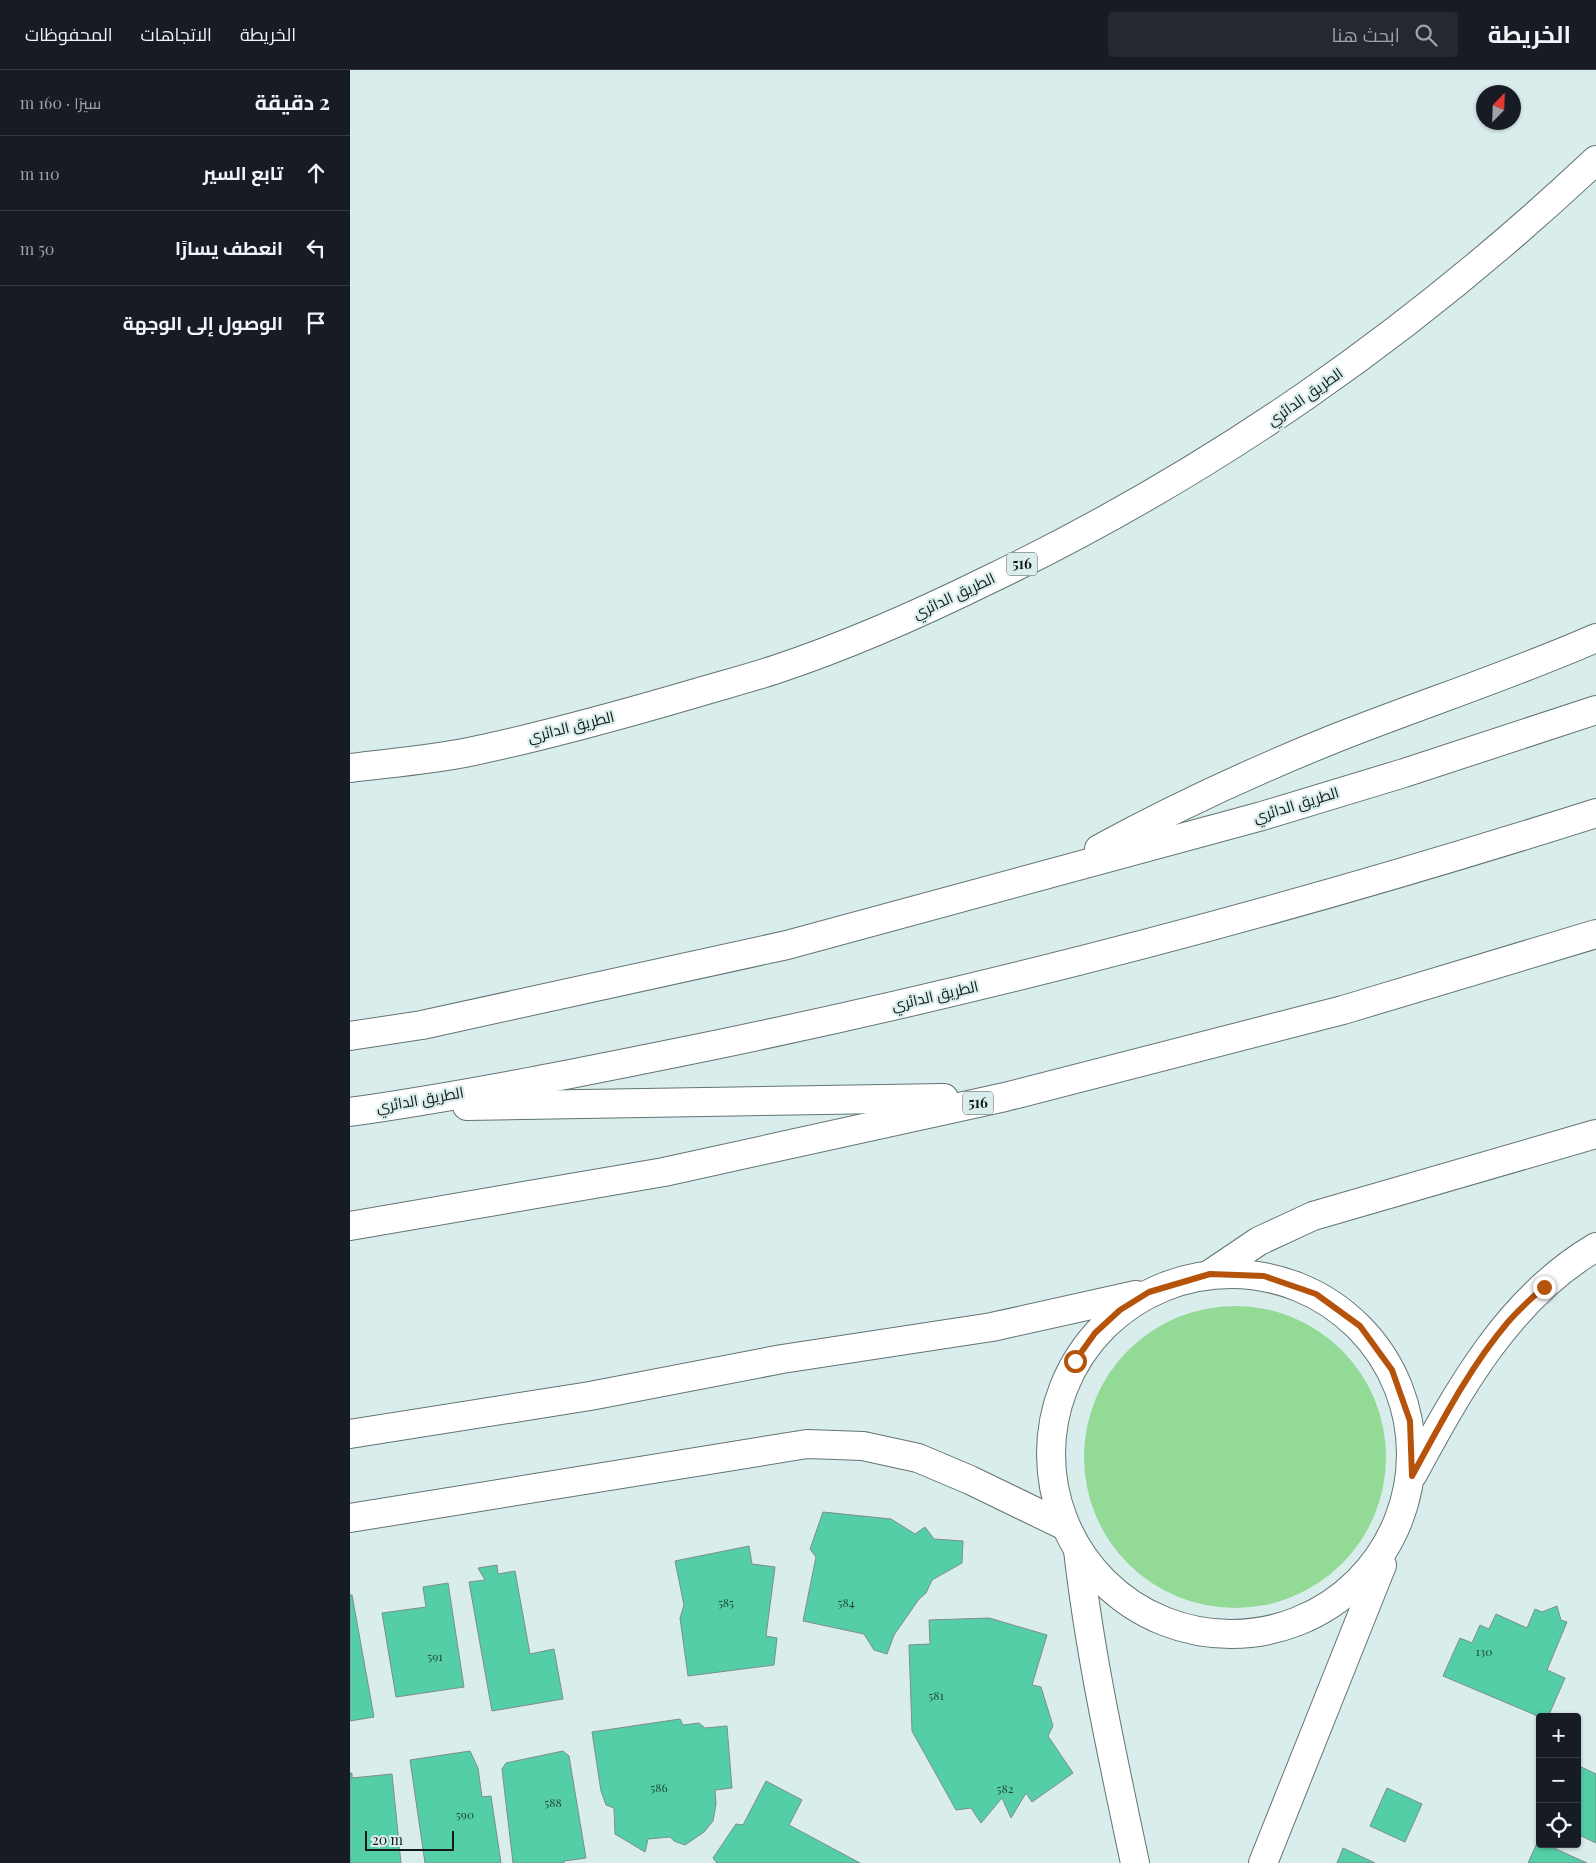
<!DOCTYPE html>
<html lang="ar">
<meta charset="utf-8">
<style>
:root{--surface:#171b24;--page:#242831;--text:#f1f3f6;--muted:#9ea1a6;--line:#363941}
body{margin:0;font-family:"Playfair Display",Cairo,serif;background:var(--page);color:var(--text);direction:rtl}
.controls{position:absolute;right:15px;bottom:15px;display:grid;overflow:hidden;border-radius:5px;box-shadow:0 1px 4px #0004}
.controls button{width:45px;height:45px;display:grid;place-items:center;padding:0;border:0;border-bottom:1px solid var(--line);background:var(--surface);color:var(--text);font:25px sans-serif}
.compass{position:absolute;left:1126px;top:15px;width:45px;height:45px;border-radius:50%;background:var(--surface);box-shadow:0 1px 4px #0004;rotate:23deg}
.scale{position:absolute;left:15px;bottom:12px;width:89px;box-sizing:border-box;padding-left:5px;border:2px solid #121919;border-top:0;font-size:14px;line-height:18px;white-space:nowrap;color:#121919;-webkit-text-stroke:4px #d9edec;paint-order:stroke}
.stop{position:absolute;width:15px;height:15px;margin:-11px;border:4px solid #b45309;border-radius:50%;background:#fff}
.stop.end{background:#b45309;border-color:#fff;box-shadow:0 1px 5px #0008}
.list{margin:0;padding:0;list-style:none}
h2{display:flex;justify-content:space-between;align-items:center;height:65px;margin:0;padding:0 20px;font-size:21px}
h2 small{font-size:16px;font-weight:400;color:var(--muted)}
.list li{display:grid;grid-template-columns:32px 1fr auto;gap:15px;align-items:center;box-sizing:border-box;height:75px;padding:0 20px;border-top:1px solid var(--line)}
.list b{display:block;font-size:19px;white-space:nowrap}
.list em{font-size:16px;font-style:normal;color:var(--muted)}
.icon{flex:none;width:28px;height:28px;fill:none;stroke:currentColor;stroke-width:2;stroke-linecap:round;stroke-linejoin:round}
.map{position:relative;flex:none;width:1246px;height:1793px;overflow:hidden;direction:ltr}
header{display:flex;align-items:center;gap:30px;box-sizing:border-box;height:70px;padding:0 25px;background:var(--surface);border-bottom:1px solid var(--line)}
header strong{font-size:24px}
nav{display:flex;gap:28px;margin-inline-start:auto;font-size:18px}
.search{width:350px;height:45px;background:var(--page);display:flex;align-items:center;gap:12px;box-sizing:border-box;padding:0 18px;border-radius:5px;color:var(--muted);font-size:19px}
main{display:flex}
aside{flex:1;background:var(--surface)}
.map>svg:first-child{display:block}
</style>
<header>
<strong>الخريطة</strong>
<div class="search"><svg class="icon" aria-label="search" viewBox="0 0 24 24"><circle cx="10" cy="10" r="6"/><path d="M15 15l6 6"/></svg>ابحث هنا</div>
<nav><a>الخريطة</a><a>الاتجاهات</a><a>المحفوظات</a></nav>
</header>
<main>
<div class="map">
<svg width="1246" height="1793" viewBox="0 0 1246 1793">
<rect width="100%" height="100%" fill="#d9edec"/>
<circle fill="#93da96" cx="885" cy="1387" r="151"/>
<g fill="#53cea7" stroke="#7e8e88">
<polygon points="473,1442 541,1449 565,1464 575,1457 584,1469 613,1471 612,1493 582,1510 576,1523 569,1529 544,1565 537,1584 524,1580 514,1564 453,1551 466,1487 460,1479"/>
<polygon points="399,1476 402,1494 425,1497 416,1566 427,1568 424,1595 338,1606 330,1548 334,1535 325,1491"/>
<polygon points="147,1495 148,1504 165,1501 180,1584 204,1579 213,1629 142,1641 119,1512 135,1510 128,1498"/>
<polygon points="98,1513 114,1617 46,1627 32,1543 76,1537 73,1517"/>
<polygon points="0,1525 2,1525 24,1647 0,1651"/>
<polygon points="1207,1536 1211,1550 1217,1552 1197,1600 1215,1608 1198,1647 1190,1647 1093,1606 1110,1568 1122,1573 1130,1555 1139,1559 1146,1544 1177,1558 1185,1539 1192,1542"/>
<polygon points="639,1548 697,1565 682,1615 691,1617 703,1656 698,1666 723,1703 682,1732 676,1723 661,1748 652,1728 631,1753 621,1738 606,1740 562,1661 559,1575 580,1574 579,1550"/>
<polygon points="330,1649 333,1655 349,1653 355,1658 377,1656 382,1718 365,1720 366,1734 363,1751 354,1762 335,1775 324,1771 320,1767 298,1769 295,1782 265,1764 264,1738 256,1735 251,1721 242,1662"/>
<polygon points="120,1681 128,1698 132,1727 141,1726 151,1793 75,1793 60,1690"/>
<polygon points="213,1681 219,1686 236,1788 214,1791 214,1793 163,1793 152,1699 156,1693"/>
<polygon points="1227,1695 1246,1704 1246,1773 1227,1764"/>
<polygon points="0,1703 2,1703 2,1708 42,1704 51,1793 0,1793"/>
<polygon points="416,1711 452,1730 439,1755 510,1793 367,1793 363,1788 386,1754 393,1755"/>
<polygon points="1037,1718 1072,1734 1055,1772 1020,1756"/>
<polygon points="1188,1771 1190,1774 1195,1774 1237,1793 1178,1793"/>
<polygon points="993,1778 1025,1793 987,1793"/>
</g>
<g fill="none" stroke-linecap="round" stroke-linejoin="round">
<defs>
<g id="minor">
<circle cx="881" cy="1384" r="180"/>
<polyline points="860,1204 909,1171 963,1146 1246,1064"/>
<polyline points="0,1364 240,1326 432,1289 642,1257 786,1225"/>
<path d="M 1063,1404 C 1109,1319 1159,1228 1246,1177"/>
<polyline points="0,1448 457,1374 513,1376 568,1388 620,1410 715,1456"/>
<path d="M 728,1480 C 740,1586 763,1689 785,1793"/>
<polyline points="913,1793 1032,1495"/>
</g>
<g id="highway">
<path d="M 0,698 C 40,693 80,690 119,682 C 196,666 271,645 346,623 C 373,615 400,608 427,599 C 499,575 569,544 636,511 C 864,402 1062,263 1246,90"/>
<path d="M 749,779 C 824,738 902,702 981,670 C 1069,635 1159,606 1246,568"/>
<polyline points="0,966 72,955 437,875 912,746 1054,703 1246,640"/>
<polyline points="117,1036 594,1028"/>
<path d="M 0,1042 C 119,1025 237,1001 355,977 C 656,915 953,836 1246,743"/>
<polyline points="0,1156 314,1102 655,1027 993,940 1246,864"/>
</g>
</defs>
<use href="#minor" stroke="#627473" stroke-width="30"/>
<use href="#highway" stroke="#627473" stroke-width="30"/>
<use href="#minor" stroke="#fff" stroke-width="28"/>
<use href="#highway" stroke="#fff" stroke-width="28"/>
</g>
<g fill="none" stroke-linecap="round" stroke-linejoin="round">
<path stroke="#b45309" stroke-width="6" d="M 725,1291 L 745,1263 L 770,1240 L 799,1222 L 860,1204 L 914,1206 L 966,1224 L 1010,1256 L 1042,1300 L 1060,1351 L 1062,1406 C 1091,1353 1119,1298 1158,1252 C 1169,1239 1182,1228 1194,1217"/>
</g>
<g text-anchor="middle" stroke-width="4.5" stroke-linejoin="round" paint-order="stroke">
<g font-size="12" fill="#22463c">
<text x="376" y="1537">585</text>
<text x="496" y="1537">584</text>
<text x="1134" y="1586">130</text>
<text x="85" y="1591">591</text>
<text x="586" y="1630">581</text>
<text x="309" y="1722">586</text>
<text x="655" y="1723">582</text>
<text x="203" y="1737">588</text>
<text x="115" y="1749">590</text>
</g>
<g fill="#d9edec" stroke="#4e5958" stroke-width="1">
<rect x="657" y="482.5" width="30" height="23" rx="4"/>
<rect x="613" y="1021.5" width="30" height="23" rx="4"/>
</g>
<g font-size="14" font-weight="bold" fill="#121919">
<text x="672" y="499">516</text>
<text x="628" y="1038">516</text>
</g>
<g font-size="15" fill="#121919" stroke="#d9edec">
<text transform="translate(955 327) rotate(-35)" y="5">الطريق الدائري</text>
<text transform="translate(604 526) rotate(-25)" y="5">الطريق الدائري</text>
<text transform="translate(221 657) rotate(-14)" y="5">الطريق الدائري</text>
<text transform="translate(946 735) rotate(-17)" y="5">الطريق الدائري</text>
<text transform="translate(585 926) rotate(-13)" y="5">الطريق الدائري</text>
<text transform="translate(70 1030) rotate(-10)" y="5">الطريق الدائري</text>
</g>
</g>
</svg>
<div class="controls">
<button>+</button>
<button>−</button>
<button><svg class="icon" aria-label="locate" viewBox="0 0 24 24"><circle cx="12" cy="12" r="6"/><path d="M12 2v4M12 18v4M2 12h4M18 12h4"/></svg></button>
</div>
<svg class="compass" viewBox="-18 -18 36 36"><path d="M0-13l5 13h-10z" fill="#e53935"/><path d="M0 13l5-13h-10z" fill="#9ea1a6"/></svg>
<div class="scale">20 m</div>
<div class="stop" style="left:725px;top:1291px"></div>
<div class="stop end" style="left:1194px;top:1217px"></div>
</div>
<aside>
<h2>2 دقيقة<small>سيرًا · 160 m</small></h2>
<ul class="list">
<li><svg class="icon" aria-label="ahead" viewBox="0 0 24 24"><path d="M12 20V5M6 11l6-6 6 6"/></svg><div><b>تابع السير</b></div><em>110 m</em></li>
<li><svg class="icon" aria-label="left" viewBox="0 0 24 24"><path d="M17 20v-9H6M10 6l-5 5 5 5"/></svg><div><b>انعطف يسارًا</b></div><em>50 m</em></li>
<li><svg class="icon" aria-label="arrive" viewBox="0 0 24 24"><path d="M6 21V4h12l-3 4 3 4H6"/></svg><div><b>الوصول إلى الوجهة</b></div></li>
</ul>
</aside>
</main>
